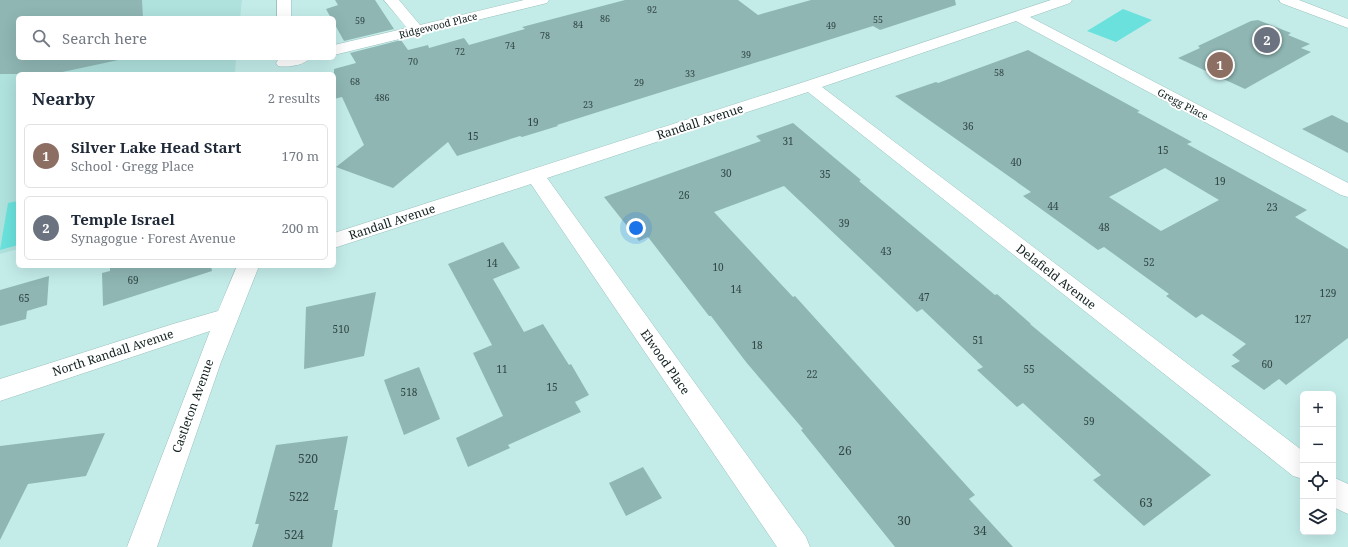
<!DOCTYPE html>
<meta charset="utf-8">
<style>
:root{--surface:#fff;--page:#f6f6f7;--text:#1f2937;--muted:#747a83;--line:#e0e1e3;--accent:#8c5408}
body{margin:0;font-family:"Noto Serif",serif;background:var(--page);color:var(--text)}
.controls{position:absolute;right:12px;bottom:12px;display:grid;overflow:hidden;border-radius:6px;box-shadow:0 4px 16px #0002}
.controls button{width:36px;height:36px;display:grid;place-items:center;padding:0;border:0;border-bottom:1px solid var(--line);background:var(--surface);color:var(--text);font:20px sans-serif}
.you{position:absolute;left:636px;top:228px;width:14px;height:14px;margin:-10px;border:3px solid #fff;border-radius:50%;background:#1a73e8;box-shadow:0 0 0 6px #1a73e833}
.badge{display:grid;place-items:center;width:26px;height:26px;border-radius:50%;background:var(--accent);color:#fff;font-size:13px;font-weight:700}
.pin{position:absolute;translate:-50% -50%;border:2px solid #fff;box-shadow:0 1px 4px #0006}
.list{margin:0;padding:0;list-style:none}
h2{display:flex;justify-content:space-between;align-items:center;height:52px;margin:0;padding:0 16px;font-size:17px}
h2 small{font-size:13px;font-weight:400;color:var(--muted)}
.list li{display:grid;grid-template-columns:26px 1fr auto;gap:12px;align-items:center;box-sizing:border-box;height:64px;margin:0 8px 8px;padding:0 8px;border:1px solid var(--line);border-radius:6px}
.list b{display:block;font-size:15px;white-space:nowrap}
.list p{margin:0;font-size:13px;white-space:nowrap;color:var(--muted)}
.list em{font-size:13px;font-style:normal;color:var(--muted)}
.icon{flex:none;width:22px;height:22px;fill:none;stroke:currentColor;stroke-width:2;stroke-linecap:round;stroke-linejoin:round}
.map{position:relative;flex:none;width:1348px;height:547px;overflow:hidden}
.search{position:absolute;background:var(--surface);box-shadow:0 4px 16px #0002;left:16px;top:16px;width:320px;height:44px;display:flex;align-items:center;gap:10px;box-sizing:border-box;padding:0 14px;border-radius:6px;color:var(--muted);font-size:15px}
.panel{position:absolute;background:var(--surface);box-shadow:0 4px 16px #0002;left:16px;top:72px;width:320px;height:196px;border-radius:6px}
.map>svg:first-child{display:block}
</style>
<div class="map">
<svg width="1348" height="547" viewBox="0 0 1348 547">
<rect width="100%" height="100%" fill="#c3ece9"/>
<polygon fill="#afe1dd" points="0,0 242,0 240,18 18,18 18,58 236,58 235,74 18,74 18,249 0,254"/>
<g fill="#6ae1dc">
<polygon points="1123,9 1152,20 1116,42 1087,31"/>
<polygon points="18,201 18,245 0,250 8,203"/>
</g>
<g fill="#8fb6b3" fill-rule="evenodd">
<polygon points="0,0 142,0 143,18 18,18 18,58 128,58 53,74 0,74"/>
<polygon points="335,0 375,0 394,29 344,41 334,23 334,18 331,18 326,9 338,5"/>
<polygon points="625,0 738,0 758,15 811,0 955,0 956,5 880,30 873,26 636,100 557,125 558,126 522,137 520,136 457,156 448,142 393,188 336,167 364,145 342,97 334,99 334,69 356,63 350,53 401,40 408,50 428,45 429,48 464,38 469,45 525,29 522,27"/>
<polygon points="1258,20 1291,33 1288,35 1310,44 1301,48 1311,52 1245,89 1178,58 1200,48 1198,46 1251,21"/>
<path d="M 1028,50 L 1140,111 L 1137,112 L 1192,142 L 1187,144 L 1307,210 L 1295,217 L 1348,249 L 1348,338 L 1286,385 L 1279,379 L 1264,390 L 1231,366 L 1240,361 L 1232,355 L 1246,344 L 1202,314 L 1196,318 L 1166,296 L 1169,294 L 1104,247 L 1098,250 L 1023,196 L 1031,192 L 895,96 L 936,82 L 938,83 ZM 1165,168 L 1219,200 L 1161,231 L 1109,197 Z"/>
<polygon points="1332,115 1348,123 1348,153 1302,129"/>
<polygon points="793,123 861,180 859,181 995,295 997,294 1031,324 1030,324 1211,475 1144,526 1093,480 1101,475 1023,403 1017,407 977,370 983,367 922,309 917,312 784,186 714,212 793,297 795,296 975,495 969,499 1013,547 895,547 801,430 803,429 746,362 711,316 709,316 648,237 639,241 604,197 761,141 756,136"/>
<polygon points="503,242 520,268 493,279 524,332 543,324 569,365 571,364 589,395 575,402 581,412 508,445 510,448 468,467 456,438 503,416 473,353 492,345 448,264"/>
<polygon points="110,266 211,266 212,271 103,306 102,273 110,271"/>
<polygon points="49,276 47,305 27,311 26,319 0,326 0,290"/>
<polygon points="376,292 364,356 304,369 306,307"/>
<polygon points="419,367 440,419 404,435 384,380"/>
<polygon points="105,433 86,476 28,484 0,540 0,446"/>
<polygon points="348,436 334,510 338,510 332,547 252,547 259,524 255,524 276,445"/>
<polygon points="643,467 662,498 626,516 609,483"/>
</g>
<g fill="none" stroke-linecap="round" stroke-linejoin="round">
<defs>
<g id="minor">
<rect x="277" y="0" width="14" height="18"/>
<polygon points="384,0 399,0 420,25 524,0 549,0 547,3 334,55 334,45 407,28"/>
<polygon points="1051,0 1072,0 1070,3 1030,17 1348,183 1348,197 1341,195 1016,21 822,87 1303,451 1303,479 1293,476 808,92 547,178 806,537 810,547 777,547 531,184 334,248 334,233 804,82"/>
<path d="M 284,58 L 310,58 C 305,65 287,68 278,66 L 276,63 L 278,60 Z"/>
<polygon points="237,266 259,266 221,362 157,547 127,547 210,331 0,401 0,379 173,324 218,311"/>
<polygon points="1333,477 1348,484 1348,514 1333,507"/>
</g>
<polygon id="major" points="1279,0 1299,0 1348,19 1348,28 1281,3"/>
</defs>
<use href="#minor" stroke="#99c1be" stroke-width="1"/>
<use href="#major" stroke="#99c1be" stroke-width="1"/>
<use href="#minor" fill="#fff" fill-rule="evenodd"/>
<use href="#major" fill="#fff" fill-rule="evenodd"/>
</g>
<g text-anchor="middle" stroke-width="4" stroke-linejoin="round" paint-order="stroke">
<g font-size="9" fill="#304644">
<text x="652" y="13">92</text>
<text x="605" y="22">86</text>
<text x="878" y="23">55</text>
<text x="360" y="24">59</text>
<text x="578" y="28">84</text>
<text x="831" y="29">49</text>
<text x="545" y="39">78</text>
<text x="510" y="49">74</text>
<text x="460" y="55">72</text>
<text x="746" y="58">39</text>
<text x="413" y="65">70</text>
<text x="999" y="76">58</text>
<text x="690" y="77">33</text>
<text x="355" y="85">68</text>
<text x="639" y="86">29</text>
<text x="382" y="101">486</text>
<text x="588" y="108">23</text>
</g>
<g font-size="10" fill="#11201f" stroke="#fff">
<text transform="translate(438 25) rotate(-14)" y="4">Ridgewood Place</text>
<text transform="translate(1183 104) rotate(28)" y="4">Gregg Place</text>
</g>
<g font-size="10" fill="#304644">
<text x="533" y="126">19</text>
<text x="968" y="130">36</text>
<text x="473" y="140">15</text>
<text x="788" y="145">31</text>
<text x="1163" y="154">15</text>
<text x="1016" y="166">40</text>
<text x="726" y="177">30</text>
<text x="825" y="178">35</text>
<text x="1220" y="185">19</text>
<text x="684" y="199">26</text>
<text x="1053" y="210">44</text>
<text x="1272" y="211">23</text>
<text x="844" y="227">39</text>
<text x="1104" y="231">48</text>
<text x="886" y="255">43</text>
<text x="1149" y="266">52</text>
<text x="492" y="267">14</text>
<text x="718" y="271">10</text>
<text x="133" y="284">69</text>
<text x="736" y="293">14</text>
<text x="1328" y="297">129</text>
<text x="924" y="301">47</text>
<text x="24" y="302">65</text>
<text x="1303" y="323">127</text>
<text x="341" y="333">510</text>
<text x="978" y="344">51</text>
<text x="757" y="349">18</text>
<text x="1267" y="368">60</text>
<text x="502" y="373">11</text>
<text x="1029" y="373">55</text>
<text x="812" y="378">22</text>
<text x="552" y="391">15</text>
<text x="409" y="396">518</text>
<text x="1089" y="425">59</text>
</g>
<g font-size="12" fill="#11201f" stroke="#fff">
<text transform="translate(700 122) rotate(-18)" y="4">Randall Avenue</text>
<text transform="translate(392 222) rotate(-18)" y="4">Randall Avenue</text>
<text transform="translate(1056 277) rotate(38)" y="4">Delafield Avenue</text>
<text transform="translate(113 353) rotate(-18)" y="4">North Randall Avenue</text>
<text transform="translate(665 362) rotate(55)" y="4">Elwood Place</text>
<text transform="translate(193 406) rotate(-70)" y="4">Castleton Avenue</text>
</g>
<g font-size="12" fill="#304644">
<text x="845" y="455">26</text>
<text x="308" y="463">520</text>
<text x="299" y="501">522</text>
<text x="1146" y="507">63</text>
<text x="904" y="525">30</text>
<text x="980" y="535">34</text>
<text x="294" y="539">524</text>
</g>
</g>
</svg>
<div class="controls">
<button>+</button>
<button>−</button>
<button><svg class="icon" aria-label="locate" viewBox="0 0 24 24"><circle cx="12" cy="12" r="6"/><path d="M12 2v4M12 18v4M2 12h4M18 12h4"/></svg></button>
<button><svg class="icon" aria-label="layers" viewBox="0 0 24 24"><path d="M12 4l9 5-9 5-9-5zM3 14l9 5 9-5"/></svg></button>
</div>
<div class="you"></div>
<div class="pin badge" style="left:1220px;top:65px;background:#8d6e63">1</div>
<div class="pin badge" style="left:1267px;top:40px;background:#6b7280">2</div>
<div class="search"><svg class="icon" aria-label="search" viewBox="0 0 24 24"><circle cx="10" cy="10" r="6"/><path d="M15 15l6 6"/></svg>Search here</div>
<section class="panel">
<h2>Nearby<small>2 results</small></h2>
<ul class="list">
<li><span class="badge" style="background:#8d6e63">1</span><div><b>Silver Lake Head Start</b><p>School · Gregg Place</p></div><em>170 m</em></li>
<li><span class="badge" style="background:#6b7280">2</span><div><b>Temple Israel</b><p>Synagogue · Forest Avenue</p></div><em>200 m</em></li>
</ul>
</section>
</div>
